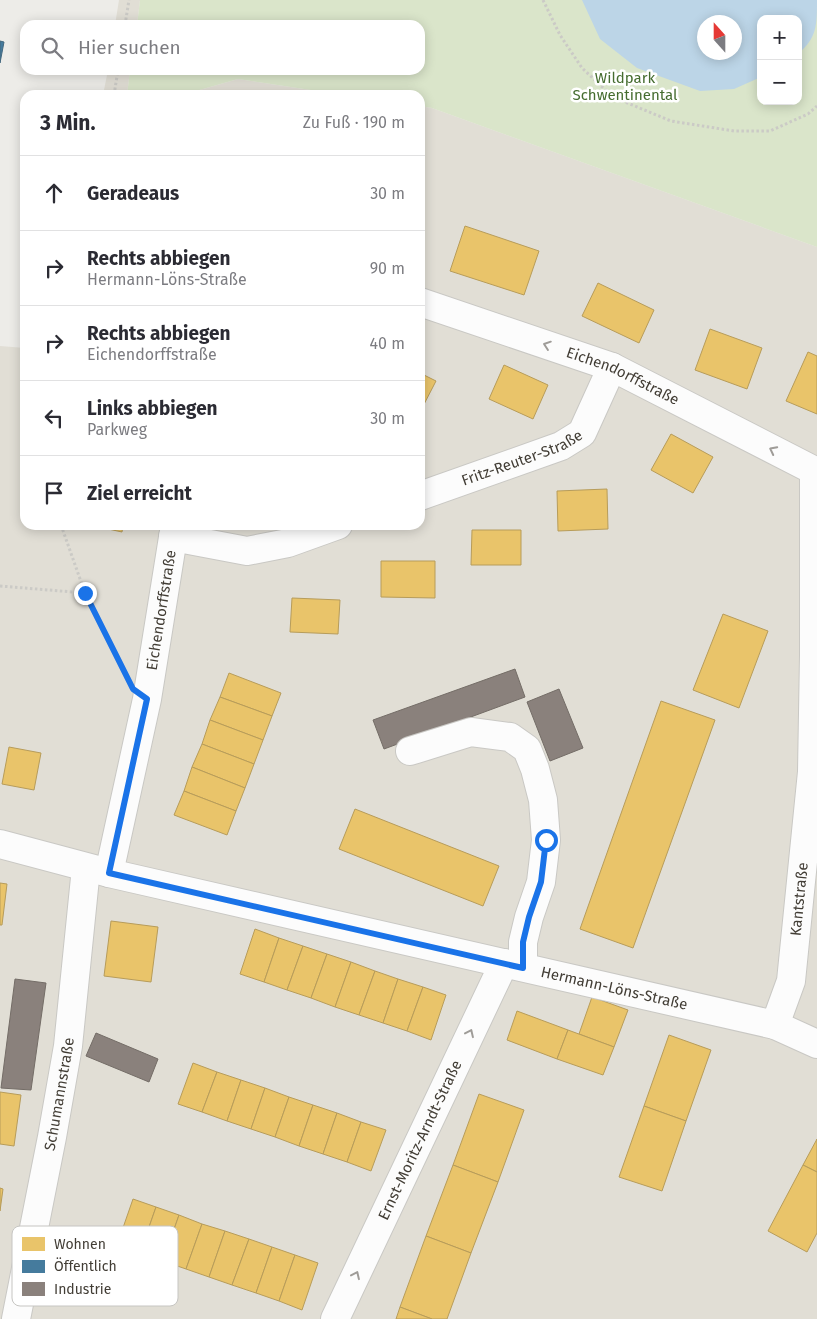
<!DOCTYPE html>
<html lang="de">
<meta charset="utf-8">
<style>
:root{--surface:#fff;--page:#f7f7f7;--text:#2b2b33;--muted:#7c7c81;--line:#e1e1e2}
body{margin:0;font-family:"Fira Sans",sans-serif;background:var(--page);color:var(--text)}
.controls{position:absolute;right:15px;top:15px;display:grid;overflow:hidden;border-radius:10px;box-shadow:0 2px 12px #0003}
.controls button{width:45px;height:45px;display:grid;place-items:center;padding:0;border:0;border-bottom:1px solid var(--line);background:var(--surface);color:var(--text);font:25px sans-serif}
.compass{position:absolute;left:697px;top:15px;width:45px;height:45px;border-radius:50%;background:var(--surface);box-shadow:0 2px 12px #0003;rotate:339deg}
.stop{position:absolute;width:15px;height:15px;margin:-11px;border:4px solid #1a73e8;border-radius:50%;background:#fff}
.stop.end{background:#1a73e8;border-color:#fff;box-shadow:0 1px 5px #0008}
.list{margin:0;padding:0;list-style:none}
h2{display:flex;justify-content:space-between;align-items:center;height:65px;margin:0;padding:0 20px;font-size:21px}
h2 small{font-size:16px;font-weight:400;color:var(--muted)}
.list li{display:grid;grid-template-columns:32px 1fr auto;gap:15px;align-items:center;box-sizing:border-box;height:75px;padding:0 20px;border-top:1px solid var(--line)}
.list b{display:block;font-size:19px;white-space:nowrap}
.list p{margin:0;font-size:16px;white-space:nowrap;color:var(--muted)}
.list em{font-size:16px;font-style:normal;color:var(--muted)}
.icon{flex:none;width:28px;height:28px;fill:none;stroke:currentColor;stroke-width:2;stroke-linecap:round;stroke-linejoin:round}
.map{position:relative;flex:none;width:817px;height:1319px;overflow:hidden}
.search{position:absolute;background:var(--surface);box-shadow:0 2px 12px #0003;left:20px;top:20px;width:405px;height:55px;display:flex;align-items:center;gap:12px;box-sizing:border-box;padding:0 18px;border-radius:15px;color:var(--muted);font-size:19px}
.panel{position:absolute;background:var(--surface);box-shadow:0 2px 12px #0003;left:20px;top:90px;width:405px;height:440px;border-radius:15px}
.map>svg:first-child{display:block}
</style>
<div class="map">
<svg width="817" height="1319" viewBox="0 0 817 1319">
<rect width="100%" height="100%" fill="#edece8"/>
<g fill="#e1ded5">
<polygon points="119,0 140,0 137,25 115,25"/>
<polygon points="108,70 130,70 127,95 103,95"/>
<polygon points="238,79 344,95 182,95"/>
<polygon points="420,106 432,108 817,247 817,1319 0,1319 0,346 25,348 25,525 420,525"/>
</g>
<path fill="#dae5ca" fill-rule="evenodd" d="M 140,0 L 817,0 L 817,247 L 432,108 L 420,106 L 420,95 L 344,95 L 238,79 L 182,95 L 127,95 L 130,70 L 420,70 L 420,25 L 137,25 ZM 761,19 L 798,19 L 798,101 L 761,101 ZM 704,22 L 734,22 L 734,52 L 704,52 Z"/>
<path fill="#bcd5e7" fill-rule="evenodd" d="M 582,0 L 817,0 C 817,25 817,38 798,54 L 798,19 L 761,19 L 761,77 L 734,89 L 700,91 L 637,68 L 600,39 ZM 704,22 L 734,22 L 734,52 L 704,52 Z"/>
<g fill="#e9c46a" stroke="#b79c5a">
<polygon points="465,226 539,251 524,295 450,271"/>
<polygon points="598,283 654,310 639,343 582,316"/>
<polygon points="710,329 762,348 747,389 695,370"/>
<polygon points="808,352 817,356 817,414 786,401"/>
<polygon points="504,365 548,385 533,419 489,399"/>
<polygon points="420,373 436,381 420,412"/>
<polygon points="671,434 713,457 693,493 651,470"/>
<polygon points="607,489 608,529 558,531 557,491"/>
<polygon points="90,525 123,525 122,532"/>
<polygon points="472,530 521,530 521,565 471,565"/>
<polygon points="381,561 435,561 435,598 381,597"/>
<polygon points="292,598 340,600 338,634 290,632"/>
<polygon points="723,614 768,631 739,708 693,690"/>
<polygon points="229,673 281,693 272,716 220,697"/>
<polygon points="220,697 272,716 263,740 210,720"/>
<polygon points="661,701 715,720 633,948 580,929"/>
<polygon points="210,720 263,740 254,764 202,744"/>
<polygon points="202,744 254,764 245,788 192,767"/>
<polygon points="9,747 41,753 34,790 2,784"/>
<polygon points="192,767 245,788 236,811 184,791"/>
<polygon points="184,791 236,811 227,835 174,815"/>
<polygon points="355,809 499,866 483,906 339,849"/>
<polygon points="0,883 7,884 2,925 0,925"/>
<polygon points="111,921 158,927 151,982 104,976"/>
<polygon points="255,929 279,938 264,982 240,974"/>
<polygon points="279,938 303,946 287,990 264,982"/>
<polygon points="303,946 327,954 311,998 287,990"/>
<polygon points="327,954 351,962 335,1007 311,998"/>
<polygon points="351,962 375,971 359,1015 335,1007"/>
<polygon points="375,971 398,979 383,1023 359,1015"/>
<polygon points="398,979 423,987 407,1031 383,1023"/>
<polygon points="423,987 446,995 431,1040 407,1031"/>
<polygon points="592,997 628,1010 614,1047 579,1034"/>
<polygon points="517,1011 568,1030 557,1059 507,1040"/>
<polygon points="568,1030 614,1047 603,1075 557,1059"/>
<polygon points="669,1035 711,1050 686,1121 644,1106"/>
<polygon points="193,1063 217,1072 202,1112 178,1104"/>
<polygon points="217,1072 241,1080 227,1121 202,1112"/>
<polygon points="241,1080 265,1088 251,1129 227,1121"/>
<polygon points="265,1088 289,1097 275,1137 251,1129"/>
<polygon points="0,1092 21,1095 14,1146 0,1144"/>
<polygon points="479,1094 524,1110 498,1182 453,1165"/>
<polygon points="289,1097 313,1105 299,1146 275,1137"/>
<polygon points="313,1105 337,1113 323,1154 299,1146"/>
<polygon points="644,1106 686,1121 662,1191 619,1177"/>
<polygon points="337,1113 361,1122 347,1162 323,1154"/>
<polygon points="361,1122 386,1130 371,1171 347,1162"/>
<polygon points="817,1139 817,1172 803,1165"/>
<polygon points="453,1165 498,1182 471,1253 426,1236"/>
<polygon points="803,1165 817,1172 817,1233 807,1252 768,1231"/>
<polygon points="0,1188 3,1189 0,1211"/>
<polygon points="133,1199 156,1207 140,1253 117,1245"/>
<polygon points="156,1207 179,1215 163,1261 140,1253"/>
<polygon points="179,1215 202,1224 186,1269 163,1261"/>
<polygon points="202,1224 225,1231 209,1277 186,1269"/>
<polygon points="225,1231 249,1239 232,1285 209,1277"/>
<polygon points="426,1236 471,1253 447,1319 432,1319 400,1307"/>
<polygon points="249,1239 272,1247 256,1293 232,1285"/>
<polygon points="272,1247 295,1255 279,1301 256,1293"/>
<polygon points="295,1255 318,1263 302,1310 279,1301"/>
<polygon points="400,1307 432,1319 396,1319"/>
</g>
<polygon fill="#457b9d" stroke="#44687e" points="0,41 4,42 0,63"/>
<g fill="#8a817c" stroke="#746d67">
<polygon points="515,669 525,697 384,749 373,720"/>
<polygon points="559,689 583,748 550,761 527,702"/>
<polygon points="15,979 46,983 31,1090 1,1088"/>
<polygon points="96,1033 158,1059 149,1082 86,1056"/>
</g>
<g fill="none" stroke-linecap="round" stroke-linejoin="round">
<defs>
<g id="minor">
<path id="s1" d="M 420,302 L 612,367 L 817,472"/>
<path id="s2" d="M 420,496 L 561,446 L 582,433 L 612,367"/>
<polyline points="173,537 247,551 288,543 338,525"/>
<polyline points="410,751 471,732 510,737 527,749 535,769 543,800 546,840 541,882 529,917 523,942 523,967"/>
<path id="s3" d="M 0,844 L 109,873 L 775,1025 L 817,1044"/>
<path id="s4" d="M 109,873 L 147,699 L 175,525"/>
<path id="s5" d="M 775,1025 L 791,981 L 812,772 L 814,655 L 814,471"/>
<path id="s6" d="M 16,1319 L 52,1137 L 68,1046 L 86,868"/>
<path id="s7" d="M 335,1319 L 504,963"/>
</g>
</defs>
<use href="#minor" stroke="#c9c8c4" stroke-width="30"/>
<g stroke="#cbcac6" stroke-width="3" stroke-dasharray="2.5 2.5" stroke-linecap="butt">
<polyline points="543,0 560,35 582,68 613,97 671,121 734,131 770,131 808,114 817,106"/>
<polyline points="125,25 129,0"/>
<polyline points="114,95 118,70"/>
<polyline points="61,525 85,593 121,666"/>
<polyline points="0,586 85,593"/>
</g>
<use href="#minor" stroke="#fcfcfc" stroke-width="28"/>
</g>
<defs><path id="oneway-chevron" d="M-2-3.5L2.5 0L-2 3.5" fill="none" stroke-width="1.6" stroke-linecap="round" stroke-linejoin="round" transform="scale(1.25)"/></defs>
<g stroke="#9f9c98">
<use href="#oneway-chevron" transform="translate(547 345) rotate(-161)"/>
<use href="#oneway-chevron" transform="translate(773 450) rotate(-153)"/>
<use href="#oneway-chevron" transform="translate(470 1033) rotate(-65)"/>
<use href="#oneway-chevron" transform="translate(356 1275) rotate(-65)"/>
</g>
<g fill="none" stroke-linecap="round" stroke-linejoin="round">
<polyline stroke="#1a73e8" stroke-width="6" points="85,593 133,689 147,699 109,873 523,968 523,942 529,917 541,882 546,840"/>
</g>
<g text-anchor="middle" stroke-width="5" stroke-linejoin="round" paint-order="stroke">
<g font-size="15" fill="#456c2f" stroke="#fff">
<text x="625" y="83">Wildpark<tspan x="625" dy="17">Schwentinental</tspan></text>
</g>
<g font-size="15" fill="#423d35" stroke="#fff">
<text dy="5" stroke="none"><textPath href="#s1" startOffset="216">Eichendorffstraße</textPath></text>
<text dy="5" stroke="none"><textPath href="#s2" startOffset="109">Fritz-Reuter-Straße</textPath></text>
<text dy="5" stroke="none"><textPath href="#s4" startOffset="268">Eichendorffstraße</textPath></text>
<text dy="5" stroke="none"><textPath href="#s5" startOffset="129">Kantstraße</textPath></text>
<text dy="5" stroke="none"><textPath href="#s3" startOffset="631">Hermann-Löns-Straße</textPath></text>
<text dy="5" stroke="none"><textPath href="#s6" startOffset="229">Schumannstraße</textPath></text>
<text dy="5" stroke="none"><textPath href="#s7" startOffset="198">Ernst-Moritz-Arndt-Straße</textPath></text>
</g>
</g>
<rect x="12" y="1226" width="166" height="80" rx="8" fill="#fff" stroke="#c6c5c2" stroke-width="1"/>
<rect x="22" y="1237" width="23" height="14" fill="#e9c46a"/>
<rect x="22" y="1260" width="23" height="13" fill="#457b9d"/>
<rect x="22" y="1282" width="23" height="14" fill="#8a817c"/>
<g font-size="14" fill="#423d35">
<text x="54" y="1249">Wohnen</text>
<text x="54" y="1271">Öffentlich</text>
<text x="54" y="1294">Industrie</text>
</g>
</svg>
<div class="controls">
<button>+</button>
<button>−</button>
</div>
<svg class="compass" viewBox="-18 -18 36 36"><path d="M0-13l5 13h-10z" fill="#e53935"/><path d="M0 13l5-13h-10z" fill="#7c7c81"/></svg>
<div class="stop" style="left:546px;top:840px"></div>
<div class="stop end" style="left:85px;top:593px"></div>
<div class="search"><svg class="icon" aria-label="search" viewBox="0 0 24 24"><circle cx="10" cy="10" r="6"/><path d="M15 15l6 6"/></svg>Hier suchen</div>
<section class="panel">
<h2>3 Min.<small>Zu Fuß · 190 m</small></h2>
<ul class="list">
<li><svg class="icon" aria-label="ahead" viewBox="0 0 24 24"><path d="M12 20V5M6 11l6-6 6 6"/></svg><div><b>Geradeaus</b></div><em>30 m</em></li>
<li><svg class="icon" aria-label="right" viewBox="0 0 24 24"><path d="M7 20v-9h11M14 6l5 5-5 5"/></svg><div><b>Rechts abbiegen</b><p>Hermann-Löns-Straße</p></div><em>90 m</em></li>
<li><svg class="icon" aria-label="right" viewBox="0 0 24 24"><path d="M7 20v-9h11M14 6l5 5-5 5"/></svg><div><b>Rechts abbiegen</b><p>Eichendorffstraße</p></div><em>40 m</em></li>
<li><svg class="icon" aria-label="left" viewBox="0 0 24 24"><path d="M17 20v-9H6M10 6l-5 5 5 5"/></svg><div><b>Links abbiegen</b><p>Parkweg</p></div><em>30 m</em></li>
<li><svg class="icon" aria-label="arrive" viewBox="0 0 24 24"><path d="M6 21V4h12l-3 4 3 4H6"/></svg><div><b>Ziel erreicht</b></div></li>
</ul>
</section>
</div>
